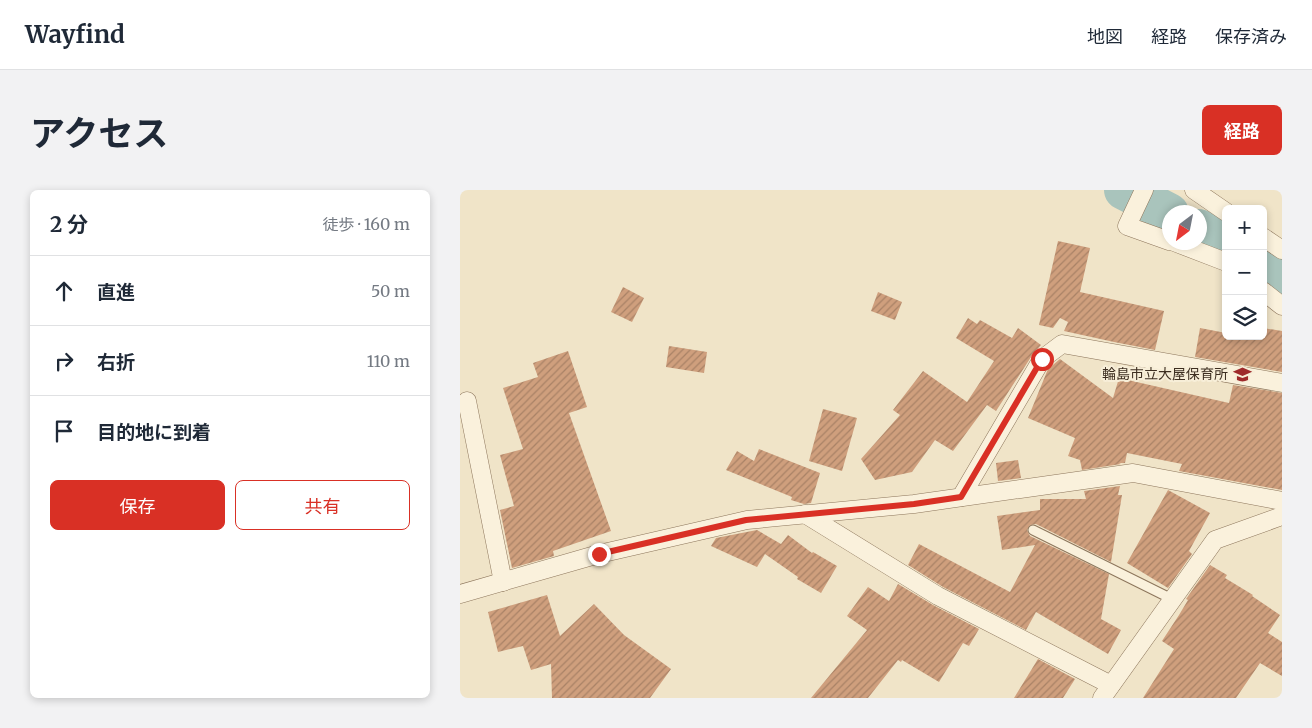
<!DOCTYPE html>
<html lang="ja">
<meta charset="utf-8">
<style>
:root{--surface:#fff;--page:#f2f2f3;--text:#1f2937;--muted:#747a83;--line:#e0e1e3;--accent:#d93025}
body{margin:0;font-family:Merriweather,"Noto Sans JP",serif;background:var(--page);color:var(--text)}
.controls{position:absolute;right:15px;top:15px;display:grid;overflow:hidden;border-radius:8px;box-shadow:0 2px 8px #0003}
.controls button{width:45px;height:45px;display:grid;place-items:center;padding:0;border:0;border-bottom:1px solid var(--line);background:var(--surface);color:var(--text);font:25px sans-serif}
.compass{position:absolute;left:702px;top:15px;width:45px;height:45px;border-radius:50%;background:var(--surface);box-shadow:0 2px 8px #0003;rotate:212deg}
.stop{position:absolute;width:15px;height:15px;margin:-11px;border:4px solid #d93025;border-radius:50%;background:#fff}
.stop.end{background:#d93025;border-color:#fff;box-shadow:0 1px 5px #0008}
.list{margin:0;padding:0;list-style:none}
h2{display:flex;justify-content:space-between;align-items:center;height:65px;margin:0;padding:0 20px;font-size:21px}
h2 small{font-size:16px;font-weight:400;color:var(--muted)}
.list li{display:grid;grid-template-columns:32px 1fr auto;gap:15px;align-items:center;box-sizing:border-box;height:70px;padding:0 20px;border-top:1px solid var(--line)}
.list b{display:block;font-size:19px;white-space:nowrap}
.list em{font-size:16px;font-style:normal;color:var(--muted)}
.actions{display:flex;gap:10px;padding:15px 20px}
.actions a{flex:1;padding:11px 0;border:1px solid var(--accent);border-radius:8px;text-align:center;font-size:18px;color:var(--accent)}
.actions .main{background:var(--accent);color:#fff}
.icon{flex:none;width:28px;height:28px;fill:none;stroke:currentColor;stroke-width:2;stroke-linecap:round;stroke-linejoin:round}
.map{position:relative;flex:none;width:822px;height:508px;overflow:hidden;border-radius:8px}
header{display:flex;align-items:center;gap:30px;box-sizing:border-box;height:70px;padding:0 25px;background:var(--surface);border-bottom:1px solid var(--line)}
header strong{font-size:24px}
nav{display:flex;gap:28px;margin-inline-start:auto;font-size:18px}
.intro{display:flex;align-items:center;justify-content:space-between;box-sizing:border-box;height:120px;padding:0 30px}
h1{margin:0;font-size:35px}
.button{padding:12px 22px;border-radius:8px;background:var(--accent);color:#fff;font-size:18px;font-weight:700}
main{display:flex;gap:30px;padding:0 30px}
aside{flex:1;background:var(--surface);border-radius:8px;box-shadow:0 2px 8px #0003}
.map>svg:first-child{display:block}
</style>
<header>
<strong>Wayfind</strong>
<nav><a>地図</a><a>経路</a><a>保存済み</a></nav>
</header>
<div class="intro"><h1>アクセス</h1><a class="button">経路</a></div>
<main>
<aside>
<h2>2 分<small>徒歩 · 160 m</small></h2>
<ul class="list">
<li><svg class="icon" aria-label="ahead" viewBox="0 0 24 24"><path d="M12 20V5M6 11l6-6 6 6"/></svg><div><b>直進</b></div><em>50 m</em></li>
<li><svg class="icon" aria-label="right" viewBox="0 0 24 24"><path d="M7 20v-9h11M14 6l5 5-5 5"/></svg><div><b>右折</b></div><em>110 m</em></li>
<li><svg class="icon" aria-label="arrive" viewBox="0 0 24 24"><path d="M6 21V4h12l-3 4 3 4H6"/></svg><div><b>目的地に到着</b></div></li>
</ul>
<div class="actions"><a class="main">保存</a><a>共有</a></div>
</aside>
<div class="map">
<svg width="822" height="508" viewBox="0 0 822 508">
<defs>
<pattern id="water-ripples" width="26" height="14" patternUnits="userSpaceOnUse" patternTransform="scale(1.25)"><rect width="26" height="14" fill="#a9c4bc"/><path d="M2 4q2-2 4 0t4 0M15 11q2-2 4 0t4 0" fill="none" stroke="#8ba098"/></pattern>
<pattern id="building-hatch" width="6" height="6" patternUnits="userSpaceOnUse" patternTransform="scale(1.25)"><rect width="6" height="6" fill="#cf9f7d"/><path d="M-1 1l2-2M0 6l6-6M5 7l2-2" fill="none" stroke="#a98266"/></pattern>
</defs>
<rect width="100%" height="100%" fill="#f0e4c8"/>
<polygon fill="url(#water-ripples)" stroke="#6f938a" points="658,0 673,0 668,9 658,5"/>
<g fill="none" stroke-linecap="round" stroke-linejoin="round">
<g stroke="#a9c4bc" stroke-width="40">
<polyline points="664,0 709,23"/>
<polyline points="739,39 766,55"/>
<polyline points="803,77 822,88"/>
</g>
</g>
<g fill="url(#building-hatch)">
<polygon points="598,51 630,58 620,102 704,121 695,160 654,152 604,141 608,132 600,128 593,138 579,135"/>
<polygon points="163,97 184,108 172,132 151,122"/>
<polygon points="418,102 442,112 435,130 411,121"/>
<polygon points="508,128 517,134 520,130 552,148 558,138 581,155 573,164 536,221 527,215 493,261 475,250 452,282 415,290 401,269 440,225 433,220 463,181 507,212 534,171 496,148"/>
<polygon points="740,138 766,143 766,146 803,146 803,138 822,141 822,182 735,167"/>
<polygon points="209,156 247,162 244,183 206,177"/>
<polygon points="108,161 127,217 109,223 151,341 93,361 94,366 52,378 40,320 54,316 40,265 63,259 43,198 78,187 73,173"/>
<polygon points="600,169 653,208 659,188 769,213 773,195 822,203 822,300 719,281 722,274 667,263 665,273 659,273 661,274 622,280 620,270 608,266 615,248 568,228 588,179"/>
<polygon points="363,219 397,228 382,281 349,271"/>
<polygon points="299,259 360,283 351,313 344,314 331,310 332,307 266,280 277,261 294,271"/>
<polygon points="558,270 561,288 538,291 536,273"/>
<polygon points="660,296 658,305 662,305 651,372 576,334 570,335 567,340 570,346 649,384 641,429 661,440 648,464 576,422 566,440 483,397 448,375 459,354 550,402 575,355 542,360 537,326 580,320 580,309 626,309 624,301"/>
<polygon points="708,300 750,323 729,361 732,364 708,398 667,373"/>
<polygon points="297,340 321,354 328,345 352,363 353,362 377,376 361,403 337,389 338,387 305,364 297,377 251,356 256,348"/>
<polygon points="750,375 767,385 765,388 793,405 792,406 820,425 808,443 822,452 822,486 800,473 776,508 683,508 714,459 702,451 719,425 728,410 726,409"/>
<polygon points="438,394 473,415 519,439 509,456 503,453 479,492 442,470 441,472 438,470 408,508 351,508 407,440 387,426 408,397 429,411"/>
<polygon points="87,405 100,446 134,414 164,445 211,479 190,508 92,508 91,474 71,480 63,456 38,462 28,422"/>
<polygon points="578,469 615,489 603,508 554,508"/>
</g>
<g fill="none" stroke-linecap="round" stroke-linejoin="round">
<defs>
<polyline id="service" points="573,340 712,409"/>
<g id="minor">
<polyline points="684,0 667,36 709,51"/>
<polyline points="734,0 766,22"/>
<polyline points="803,47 822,60"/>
<polyline points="714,52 766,72"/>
<polyline points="803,101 822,116"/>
<polyline points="7,211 43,392"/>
<polyline points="501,307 582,169 602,154 822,193"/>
<polyline points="345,324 478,406 651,495"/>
<polyline points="0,404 139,364 287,330 454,314 673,283 822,311"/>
<polyline points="642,508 755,350 822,326"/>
</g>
</defs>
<use href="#service" stroke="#8d765c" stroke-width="11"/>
<use href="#minor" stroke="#8d765c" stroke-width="19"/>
<use href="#service" stroke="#faf1dc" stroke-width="9"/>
<use href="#minor" stroke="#faf1dc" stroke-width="18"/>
</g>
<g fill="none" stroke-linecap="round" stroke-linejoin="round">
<polyline stroke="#d93025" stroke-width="6" points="139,364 286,330 454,314 501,307 582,169"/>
</g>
<defs>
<symbol id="school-bare" viewBox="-9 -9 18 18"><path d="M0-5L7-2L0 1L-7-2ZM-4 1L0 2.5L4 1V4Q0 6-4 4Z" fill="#9e2a2b" stroke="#f7eed8" stroke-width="2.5" paint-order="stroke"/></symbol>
</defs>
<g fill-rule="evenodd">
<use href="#school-bare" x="770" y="172" width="25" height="25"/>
</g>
<g text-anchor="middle" stroke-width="4" stroke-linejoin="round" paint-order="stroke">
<g font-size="14" fill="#3d2e20" stroke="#f7eed8" text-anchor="end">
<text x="768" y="189">輪島市立大屋保育所</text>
</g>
</g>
</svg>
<div class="controls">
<button>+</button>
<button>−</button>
<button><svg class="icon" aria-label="layers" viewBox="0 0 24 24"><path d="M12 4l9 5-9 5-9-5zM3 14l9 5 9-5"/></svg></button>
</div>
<svg class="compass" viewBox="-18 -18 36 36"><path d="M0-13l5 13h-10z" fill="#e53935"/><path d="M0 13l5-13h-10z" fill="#747a83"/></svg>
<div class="stop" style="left:582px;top:169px"></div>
<div class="stop end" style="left:139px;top:364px"></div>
</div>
</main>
